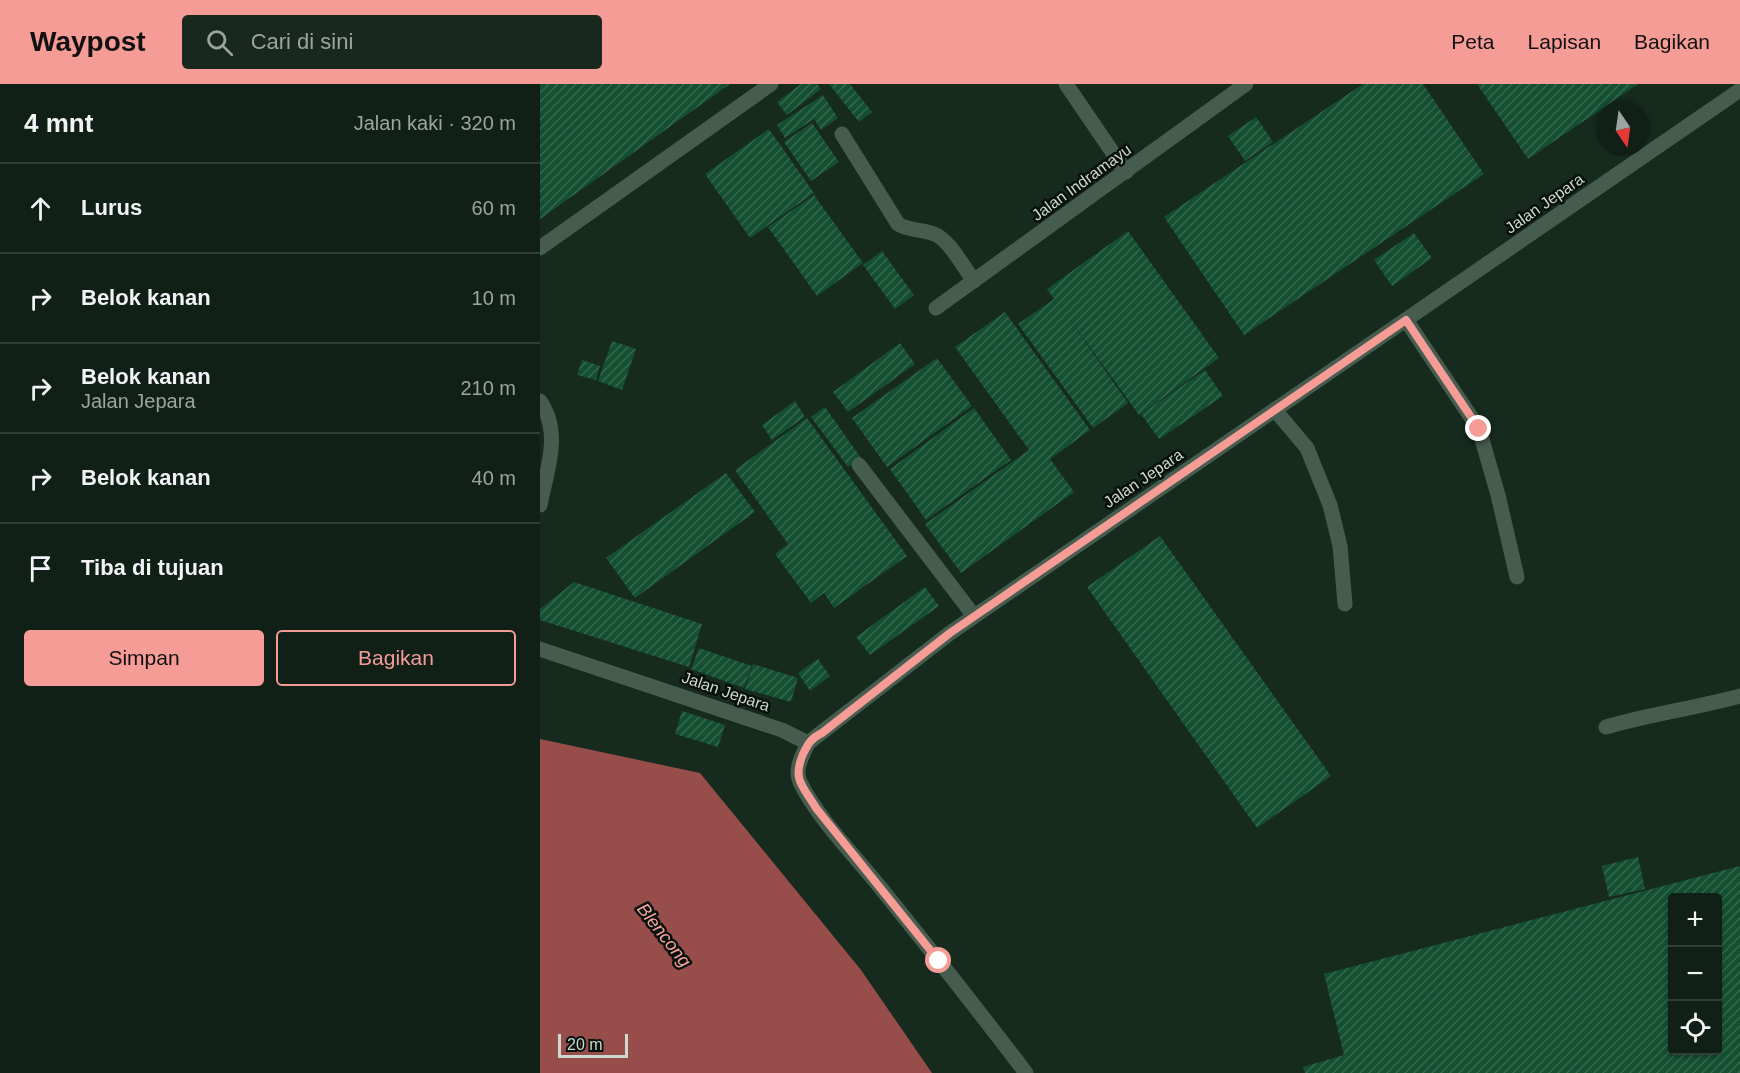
<!DOCTYPE html>
<html lang="id">
<meta charset="utf-8">
<style>
:root{--surface:#102016;--page:#19281f;--text:#f1f3f6;--muted:#9ca3a1;--line:#303e35;--accent:#f59c96}
body{margin:0;font-family:Arial,sans-serif;background:var(--page);color:var(--text)}
.controls{position:absolute;right:18px;bottom:18px;display:grid;overflow:hidden;border-radius:6px;box-shadow:0 2px 4px #0004}
.controls button{width:54px;height:54px;display:grid;place-items:center;padding:0;border:0;border-bottom:2px solid var(--line);background:var(--surface);color:var(--text);font:30px sans-serif}
.compass{position:absolute;left:1056px;top:18px;width:54px;height:54px;border-radius:50%;background:var(--surface);box-shadow:0 2px 4px #0004;rotate:167deg}
.scale{position:absolute;left:18px;bottom:15px;width:70px;box-sizing:border-box;padding-left:6px;border:3px solid #ccd8d0;border-top:0;font-size:16px;line-height:21px;white-space:nowrap;color:#ccd8d0;-webkit-text-stroke:4px #08100b;paint-order:stroke}
.stop{position:absolute;width:18px;height:18px;margin:-14px;border:4px solid #f59c96;border-radius:50%;background:#fff}
.stop.end{background:#f59c96;border-color:#fff;box-shadow:0 2px 6px #0008}
.list{margin:0;padding:0;list-style:none}
h2{display:flex;justify-content:space-between;align-items:center;height:78px;margin:0;padding:0 24px;font-size:26px}
h2 small{font-size:20px;font-weight:400;color:var(--muted)}
.list li{display:grid;grid-template-columns:39px 1fr auto;gap:18px;align-items:center;box-sizing:border-box;height:90px;padding:0 24px;border-top:2px solid var(--line)}
.list b{display:block;font-size:22px;white-space:nowrap}
.list p{margin:0;font-size:20px;white-space:nowrap;color:var(--muted)}
.list em{font-size:20px;font-style:normal;color:var(--muted)}
.actions{display:flex;gap:12px;padding:18px 24px}
.actions a{flex:1;padding:14px 0;border:2px solid var(--accent);border-radius:6px;text-align:center;font-size:21px;color:var(--accent)}
.actions .main{background:var(--accent);color:#111}
.icon{flex:none;width:33px;height:33px;fill:none;stroke:currentColor;stroke-width:2;stroke-linecap:round;stroke-linejoin:round}
.map{position:relative;flex:none;width:1200px;height:989px;overflow:hidden}
header{display:flex;align-items:center;gap:36px;box-sizing:border-box;height:84px;padding:0 30px;background:var(--accent);color:#111}
header strong{font-size:28px}
nav{display:flex;gap:33px;margin-inline-start:auto;font-size:21px}
.search{width:420px;height:54px;background:var(--page);display:flex;align-items:center;gap:15px;box-sizing:border-box;padding:0 21px;border-radius:6px;color:var(--muted);font-size:22px}
main{display:flex}
aside{flex:1;background:var(--surface)}
.map>svg:first-child{display:block}
</style>
<header>
<strong>Waypost</strong>
<div class="search"><svg class="icon" aria-label="search" viewBox="0 0 24 24"><circle cx="10" cy="10" r="6"/><path d="M15 15l6 6"/></svg>Cari di sini</div>
<nav><a>Peta</a><a>Lapisan</a><a>Bagikan</a></nav>
</header>
<main>
<aside>
<h2>4 mnt<small>Jalan kaki · 320 m</small></h2>
<ul class="list">
<li><svg class="icon" aria-label="ahead" viewBox="0 0 24 24"><path d="M12 20V5M6 11l6-6 6 6"/></svg><div><b>Lurus</b></div><em>60 m</em></li>
<li><svg class="icon" aria-label="right" viewBox="0 0 24 24"><path d="M7 20v-9h11M14 6l5 5-5 5"/></svg><div><b>Belok kanan</b></div><em>10 m</em></li>
<li><svg class="icon" aria-label="right" viewBox="0 0 24 24"><path d="M7 20v-9h11M14 6l5 5-5 5"/></svg><div><b>Belok kanan</b><p>Jalan Jepara</p></div><em>210 m</em></li>
<li><svg class="icon" aria-label="right" viewBox="0 0 24 24"><path d="M7 20v-9h11M14 6l5 5-5 5"/></svg><div><b>Belok kanan</b></div><em>40 m</em></li>
<li><svg class="icon" aria-label="arrive" viewBox="0 0 24 24"><path d="M6 21V4h12l-3 4 3 4H6"/></svg><div><b>Tiba di tujuan</b></div></li>
</ul>
<div class="actions"><a class="main">Simpan</a><a>Bagikan</a></div>
</aside>
<div class="map">
<svg width="1200" height="989" viewBox="0 0 1200 989">
<defs>
<pattern id="building-hatch" width="6" height="6" patternUnits="userSpaceOnUse" patternTransform="scale(1.5)"><rect width="6" height="6" fill="#144f31"/><path d="M-1 1l2-2M0 6l6-6M5 7l2-2" fill="none" stroke="#35684e"/></pattern>
</defs>
<rect width="100%" height="100%" fill="#162a1e"/>
<polygon fill="#974e4b" points="0,655 160,689 321,886 392,989 0,989"/>
<g fill="url(#building-hatch)" fill-rule="evenodd">
<polygon points="0,0 190,0 0,135"/>
<polygon points="261,0 277,0 281,5 247,31 237,18"/>
<polygon points="289,0 310,0 332,28 319,38"/>
<polygon points="823,0 883,0 944,90 704,251 624,133"/>
<polygon points="937,0 1098,0 988,75"/>
<polygon points="283,11 298,34 281,46 274,35 245,54 237,41"/>
<polygon points="716,33 733,58 705,77 688,52"/>
<polygon points="272,39 299,78 271,97 244,58"/>
<polygon points="229,45 274,109 210,154 165,90"/>
<polygon points="274,111 323,179 277,212 228,143"/>
<polygon points="588,147 679,274 599,331 528,233 588,319 553,344 478,240 514,215 507,205"/>
<polygon points="874,149 892,174 852,202 834,176"/>
<polygon points="342,167 374,211 355,225 323,181"/>
<polygon points="465,228 550,346 510,375 534,408 421,489 385,440 489,366 415,263"/>
<polygon points="72,257 96,265 82,306 58,297"/>
<polygon points="360,259 375,280 308,328 293,308"/>
<polygon points="397,274 432,322 347,383 312,334"/>
<polygon points="42,276 60,282 56,296 37,291"/>
<polygon points="665,286 683,312 619,355 601,330"/>
<polygon points="255,317 265,333 232,356 222,341"/>
<polygon points="285,323 321,374 308,383 271,333"/>
<polygon points="434,324 471,376 386,436 350,385"/>
<polygon points="267,334 367,472 294,524 284,509 271,519 235,470 248,460 195,386"/>
<polygon points="186,389 215,428 95,514 66,474"/>
<polygon points="620,452 791,692 717,744 547,503"/>
<polygon points="34,498 162,540 149,583 0,536 0,525"/>
<polygon points="385,503 399,522 330,571 316,553"/>
<polygon points="159,564 212,582 204,604 151,585"/>
<polygon points="278,575 290,592 270,607 258,589"/>
<polygon points="213,580 258,594 251,618 205,605"/>
<polygon points="142,627 185,641 178,663 135,650"/>
<polygon points="1098,773 1105,805 1069,813 1062,782"/>
<path d="M 1200,782 L 1200,989 L 765,989 L 763,983 L 804,971 L 784,890 ZM 1132,814 L 1178,814 L 1178,966 L 1132,966 Z"/>
</g>
<g fill="none" stroke-linecap="round" stroke-linejoin="round">
<g stroke="#465c4e" stroke-width="15">
<polyline points="526,0 586,88"/>
<path d="M 302,50 L 358,140 C 369,147 382,145 394,150 C 409,155 424,184 434,197"/>
<polyline points="0,164 231,0"/>
<polyline points="396,224 706,0"/>
<polyline points="866,236 939,345 958,411 977,493"/>
<path d="M 0,317 C 22,349 7,385 0,421"/>
<polyline points="735,326 767,364 790,421 800,462 805,520"/>
<polyline points="319,381 434,532"/>
<polyline points="0,565 242,646 268,659 410,549 1200,6"/>
<path d="M 1066,643 C 1110,630 1156,624 1200,612"/>
<path d="M 268,659 C 263,671 254,684 260,698 C 276,732 315,772 340,803 C 389,864 438,926 486,989"/>
</g>
</g>
<g fill="none" stroke-linecap="round" stroke-linejoin="round">
<path stroke="#f59c96" stroke-width="8" d="M 399,877 L 276,724 C 263,702 252,696 263,670 C 268,660 271,654 282,649 L 410,549 L 866,236 L 939,345"/>
</g>
<g text-anchor="middle" stroke-width="5" stroke-linejoin="round" paint-order="stroke">
<g font-size="16" fill="#ccd8d0" stroke="#08100b">
<text transform="translate(541 98) rotate(-36)" y="6">Jalan Indramayu</text>
<text transform="translate(1004 119) rotate(-35)" y="6">Jalan Jepara</text>
<text transform="translate(603 394) rotate(-34)" y="6">Jalan Jepara</text>
<text transform="translate(186 607) rotate(19)" y="6">Jalan Jepara</text>
</g>
<g font-size="18" font-style="italic" fill="#faa49f" stroke="#08100b">
<text transform="translate(124 851) rotate(52)" y="6">Blencong</text>
</g>
</g>
</svg>
<div class="controls">
<button>+</button>
<button>−</button>
<button><svg class="icon" aria-label="locate" viewBox="0 0 24 24"><circle cx="12" cy="12" r="6"/><path d="M12 2v4M12 18v4M2 12h4M18 12h4"/></svg></button>
</div>
<svg class="compass" viewBox="-18 -18 36 36"><path d="M0-13l5 13h-10z" fill="#e53935"/><path d="M0 13l5-13h-10z" fill="#9ca3a1"/></svg>
<div class="scale">20 m</div>
<div class="stop" style="left:399px;top:877px"></div>
<div class="stop end" style="left:939px;top:345px"></div>
</div>
</main>
